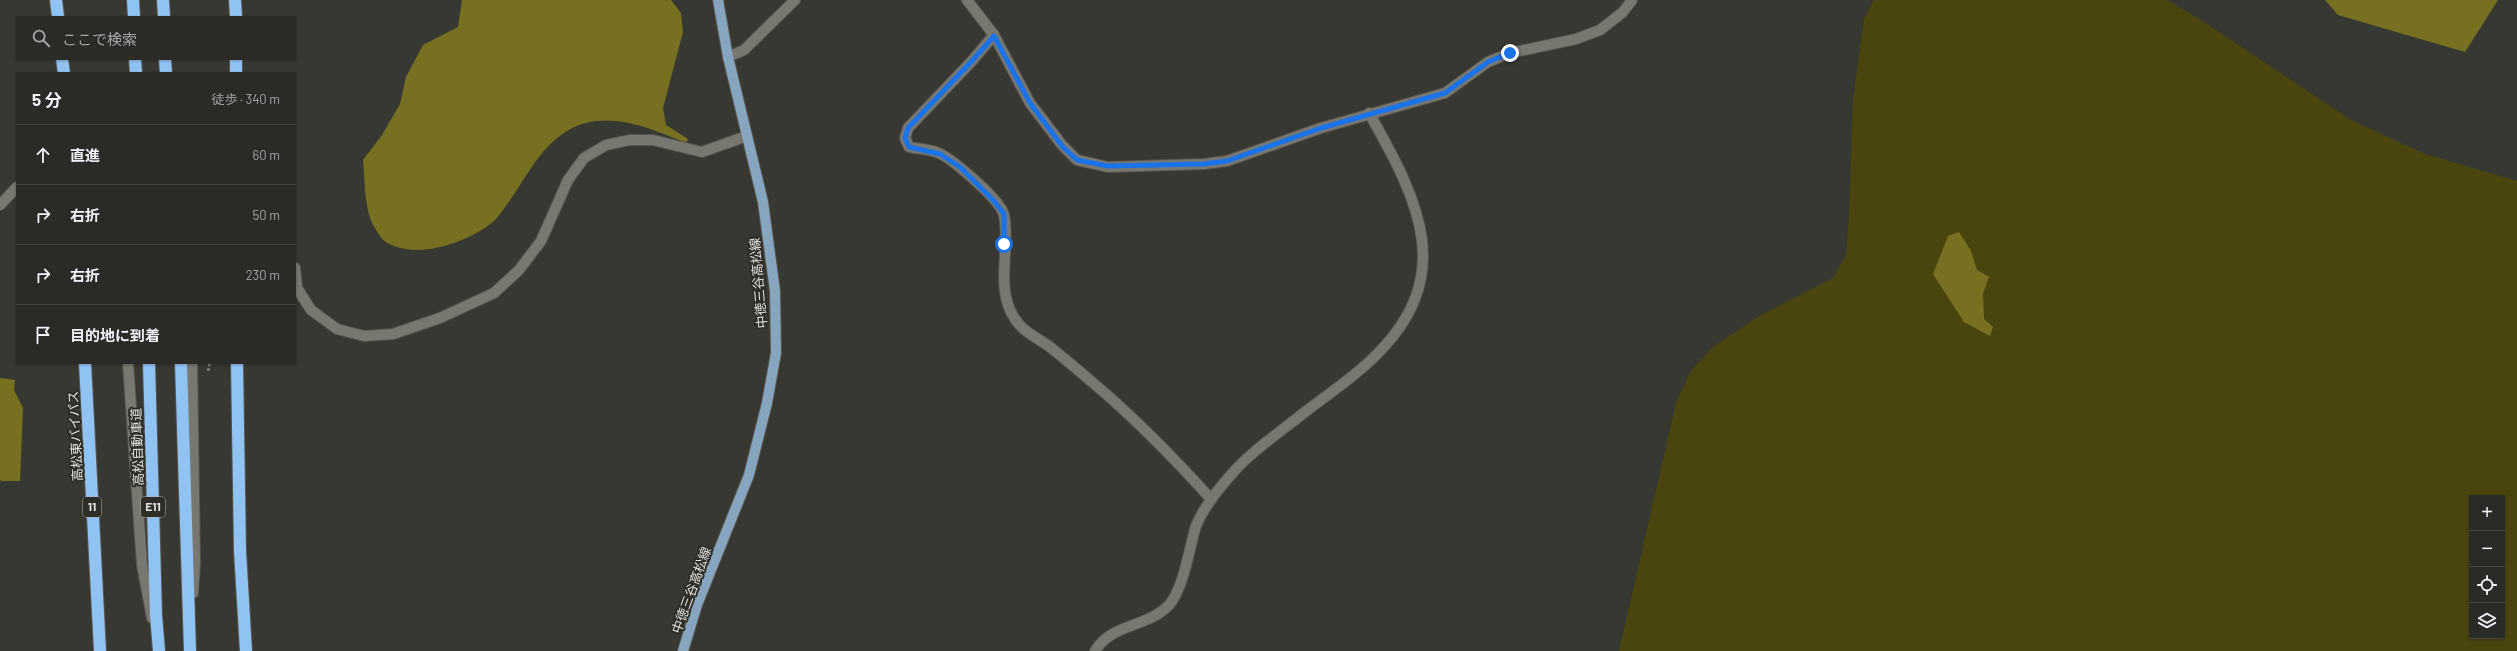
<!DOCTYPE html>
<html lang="ja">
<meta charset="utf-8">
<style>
:root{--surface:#2a2a26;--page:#363632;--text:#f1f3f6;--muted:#a5a7a7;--line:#464643}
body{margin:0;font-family:Barlow,"Noto Sans JP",sans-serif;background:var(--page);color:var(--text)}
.controls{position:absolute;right:12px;bottom:12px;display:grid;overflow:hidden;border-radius:0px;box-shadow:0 1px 3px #0004}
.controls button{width:36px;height:36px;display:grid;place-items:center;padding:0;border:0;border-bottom:1px solid var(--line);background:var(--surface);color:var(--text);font:20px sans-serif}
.stop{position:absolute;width:12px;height:12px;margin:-9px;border:3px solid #1a73e8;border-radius:50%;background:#fff}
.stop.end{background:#1a73e8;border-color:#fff;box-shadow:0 1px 4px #0008}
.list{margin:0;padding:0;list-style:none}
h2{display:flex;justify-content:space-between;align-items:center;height:52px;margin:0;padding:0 16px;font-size:17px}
h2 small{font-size:13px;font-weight:400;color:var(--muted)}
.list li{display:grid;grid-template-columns:26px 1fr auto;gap:12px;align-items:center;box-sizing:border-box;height:60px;padding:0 16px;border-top:1px solid var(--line)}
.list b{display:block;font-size:15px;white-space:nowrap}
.list em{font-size:13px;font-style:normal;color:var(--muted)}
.icon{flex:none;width:22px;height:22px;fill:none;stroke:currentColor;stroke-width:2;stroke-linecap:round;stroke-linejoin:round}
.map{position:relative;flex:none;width:2517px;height:651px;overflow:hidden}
.search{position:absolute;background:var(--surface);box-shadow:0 1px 3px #0004;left:16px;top:16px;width:280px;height:44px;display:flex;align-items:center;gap:10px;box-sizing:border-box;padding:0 14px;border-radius:0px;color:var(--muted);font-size:15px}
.panel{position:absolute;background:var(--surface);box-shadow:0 1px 3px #0004;left:16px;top:72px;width:280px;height:292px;border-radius:0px}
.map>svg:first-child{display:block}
</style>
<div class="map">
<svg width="2517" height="651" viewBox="0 0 2517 651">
<rect width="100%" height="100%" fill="#383832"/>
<path fill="#4a450e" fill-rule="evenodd" d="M 1874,0 L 2167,0 L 2201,20 L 2351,120 L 2425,154 L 2517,181 L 2517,651 L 1619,651 L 1676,403 L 1690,372 L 1713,347 L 1761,315 L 1833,278 L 1846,255 L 1849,215 L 1853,99 L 1864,19 ZM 2472,498 L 2502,498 L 2502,636 L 2472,636 Z"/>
<g fill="#787021">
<path d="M 462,0 L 671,0 L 681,13 L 683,32 L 663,108 L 666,125 L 688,139 L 686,143 C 650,128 605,108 567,131 C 540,147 526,178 508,203 C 504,208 500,215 495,220 C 471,242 416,261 386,242 C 382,240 377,232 375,228 C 364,212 365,179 363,160 L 382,135 L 400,104 L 406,77 L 423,45 L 458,27 Z"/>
<polygon points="2325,0 2498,0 2465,52 2338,15"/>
<polygon points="1959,232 1971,251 1977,270 1989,277 1983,294 1984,319 1993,327 1990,336 1964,322 1933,274 1948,236"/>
<polygon points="0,378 15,380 14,390 23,408 20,481 1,481 0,479"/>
</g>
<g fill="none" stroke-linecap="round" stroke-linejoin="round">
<defs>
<g id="minor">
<polyline points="967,0 994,35 1030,103 1062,145 1077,160 1108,167 1204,164 1227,161 1321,128 1445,93 1488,62 1510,53 1576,39 1600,30 1623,12 1632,0"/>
<path d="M 994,35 L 971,62 L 908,128 L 905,138 L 909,147 C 918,149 932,149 941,154 C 955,162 1000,199 1004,215 C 1011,249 994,288 1015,319 C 1023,332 1038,338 1050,347 C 1064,358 1078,370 1092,382 C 1135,418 1173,457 1211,499"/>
<polyline points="728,57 744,50 795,0"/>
<polyline points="0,205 17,187"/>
<polyline points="295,268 297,288 311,310 337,329 364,336 393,334 440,318 494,293 519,270 541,241 568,180 584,158 606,145 630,140 653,140 702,152 747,136"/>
<polyline points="128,363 142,565 152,618"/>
<polyline points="192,363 195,563 193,593"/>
<path d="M 1095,651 C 1112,623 1147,628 1169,605 C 1184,588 1189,548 1196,526 C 1203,508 1216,492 1229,477 C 1250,452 1280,432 1305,412 C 1327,395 1351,379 1371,360 C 1459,278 1419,201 1369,113"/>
</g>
<polyline id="major" points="683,651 697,605 749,475 767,403 776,353 775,291 763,202 728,57 718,0"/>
<g id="highway">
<polyline points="56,0 58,17"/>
<polyline points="133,0 134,17"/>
<polyline points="163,0 164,17"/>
<polyline points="235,0 236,17"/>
<polyline points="62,59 64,73"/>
<polyline points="135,59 136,73"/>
<polyline points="165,59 166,73"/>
<polyline points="236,59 236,73"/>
<polyline points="85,363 100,651"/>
<polyline points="149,363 156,615 159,651"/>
<polyline points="181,363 190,651"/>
<polyline points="237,363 240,551 246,651"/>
</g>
</defs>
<use href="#minor" stroke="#575651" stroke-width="12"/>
<use href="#major" stroke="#575651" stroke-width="12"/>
<use href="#highway" stroke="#575651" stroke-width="14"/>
<polyline stroke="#80807b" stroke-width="2.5" stroke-dasharray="3 3" stroke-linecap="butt" points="207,370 210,369 209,363"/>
<use href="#minor" stroke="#787871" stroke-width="10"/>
<use href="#major" stroke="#87a5be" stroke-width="10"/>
<use href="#highway" stroke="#91c3f2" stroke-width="12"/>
</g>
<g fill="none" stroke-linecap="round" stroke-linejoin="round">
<polyline stroke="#1a73e8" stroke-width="5" points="1004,244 1004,214 994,201 960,167 940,154 909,147 905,138 908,128 971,62 994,36 1030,103 1062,146 1077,160 1108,166 1204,164 1227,161 1321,128 1445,93 1488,62 1510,53"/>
</g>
<g text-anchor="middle" stroke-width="4" stroke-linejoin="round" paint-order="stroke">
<g fill="#2e2e29" stroke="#adaca8" stroke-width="1">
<rect x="83" y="497" width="18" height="20" rx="3"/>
<rect x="141" y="497" width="24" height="20" rx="3"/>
</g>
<g font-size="12" font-weight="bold" fill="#e3e2df">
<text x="92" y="511">11</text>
<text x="153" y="511">E11</text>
</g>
<g font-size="13" fill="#e3e2df" stroke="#2e2e29">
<text transform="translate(758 283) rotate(-95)" y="5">中徳三谷高松線</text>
<text transform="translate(75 436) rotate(-93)" y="5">高松東バイパス</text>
<text transform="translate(137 447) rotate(-92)" y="5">高松自動車道</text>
<text transform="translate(691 590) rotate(-70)" y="5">中徳三谷高松線</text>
</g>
</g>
</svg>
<div class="controls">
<button>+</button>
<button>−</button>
<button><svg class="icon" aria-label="locate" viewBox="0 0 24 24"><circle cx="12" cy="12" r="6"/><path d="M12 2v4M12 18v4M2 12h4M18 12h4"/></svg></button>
<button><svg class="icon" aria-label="layers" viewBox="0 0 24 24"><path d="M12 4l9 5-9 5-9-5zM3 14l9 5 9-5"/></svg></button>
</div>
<div class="stop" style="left:1004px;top:244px"></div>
<div class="stop end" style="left:1510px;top:53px"></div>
<div class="search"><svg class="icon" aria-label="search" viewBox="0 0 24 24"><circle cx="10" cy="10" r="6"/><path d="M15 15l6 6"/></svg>ここで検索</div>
<section class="panel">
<h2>5 分<small>徒歩 · 340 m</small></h2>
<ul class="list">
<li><svg class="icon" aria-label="ahead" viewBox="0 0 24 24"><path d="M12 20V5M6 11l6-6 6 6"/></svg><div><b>直進</b></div><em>60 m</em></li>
<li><svg class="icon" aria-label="right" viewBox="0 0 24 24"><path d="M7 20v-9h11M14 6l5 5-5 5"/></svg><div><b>右折</b></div><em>50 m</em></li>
<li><svg class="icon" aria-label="right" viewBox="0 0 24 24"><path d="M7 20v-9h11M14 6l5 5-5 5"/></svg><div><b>右折</b></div><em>230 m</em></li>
<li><svg class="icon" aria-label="arrive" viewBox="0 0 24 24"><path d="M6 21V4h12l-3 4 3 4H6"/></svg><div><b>目的地に到着</b></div></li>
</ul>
</section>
</div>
